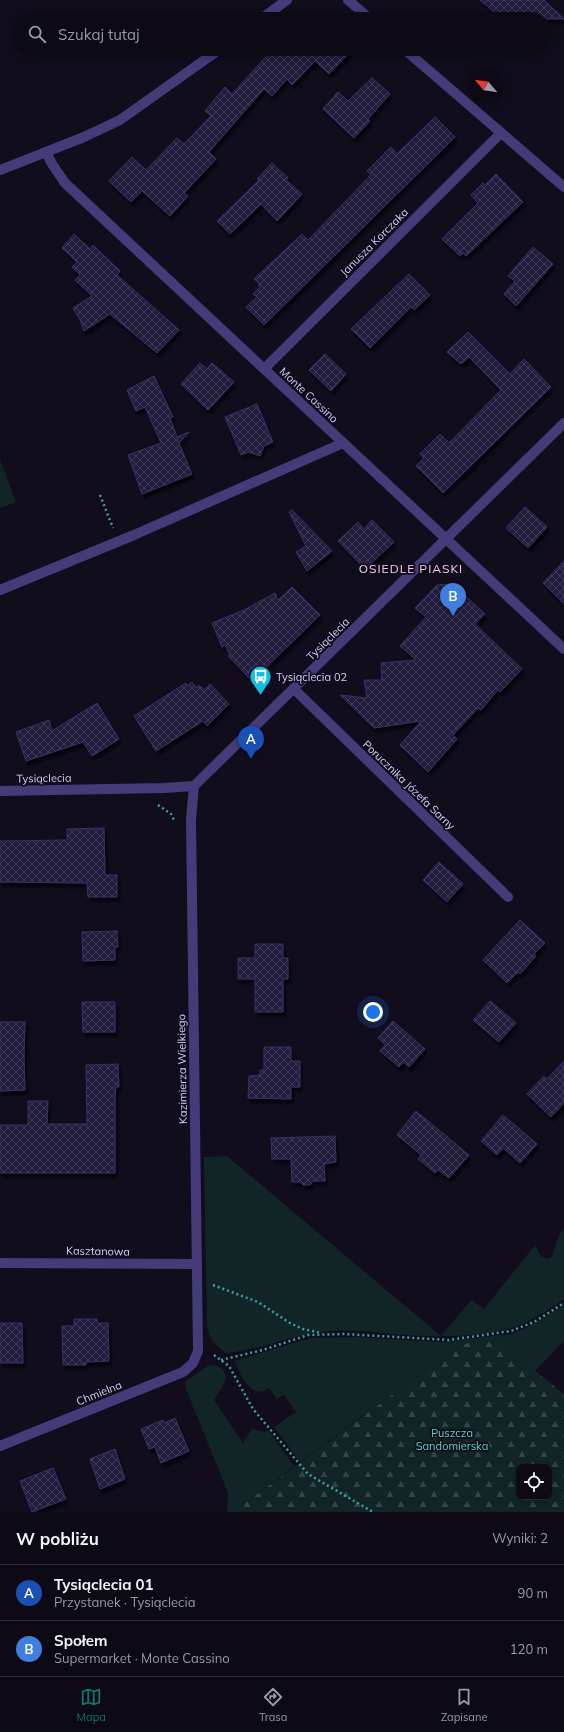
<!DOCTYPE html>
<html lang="pl">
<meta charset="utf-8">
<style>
:root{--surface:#0d0a16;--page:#1b1823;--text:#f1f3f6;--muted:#9a9aa1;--line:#2d2b35;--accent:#0f766e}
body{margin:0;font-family:Mulish,sans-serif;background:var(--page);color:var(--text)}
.controls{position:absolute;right:12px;bottom:12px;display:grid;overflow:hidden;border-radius:8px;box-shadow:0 2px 10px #0003}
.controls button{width:36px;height:36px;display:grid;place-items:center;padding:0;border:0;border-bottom:1px solid var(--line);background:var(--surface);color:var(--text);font:20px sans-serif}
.compass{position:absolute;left:468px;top:68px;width:36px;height:36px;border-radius:50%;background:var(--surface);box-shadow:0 2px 10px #0003;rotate:299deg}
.you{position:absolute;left:373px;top:1012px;width:14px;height:14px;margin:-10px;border:3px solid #fff;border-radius:50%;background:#1a73e8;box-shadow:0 0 0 6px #1a73e833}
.badge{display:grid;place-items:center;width:26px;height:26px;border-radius:50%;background:var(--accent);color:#fff;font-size:13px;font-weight:700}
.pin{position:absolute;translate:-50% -33px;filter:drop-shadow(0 1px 2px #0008)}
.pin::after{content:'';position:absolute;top:21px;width:14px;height:12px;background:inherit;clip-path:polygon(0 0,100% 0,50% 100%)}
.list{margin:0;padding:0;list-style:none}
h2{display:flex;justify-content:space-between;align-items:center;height:52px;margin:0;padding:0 16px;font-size:17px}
h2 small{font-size:13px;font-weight:400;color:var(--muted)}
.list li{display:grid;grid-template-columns:26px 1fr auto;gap:12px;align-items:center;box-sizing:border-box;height:56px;padding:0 16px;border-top:1px solid var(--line)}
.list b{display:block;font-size:15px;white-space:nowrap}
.list p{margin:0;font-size:13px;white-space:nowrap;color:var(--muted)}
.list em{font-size:13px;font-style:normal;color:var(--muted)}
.icon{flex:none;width:22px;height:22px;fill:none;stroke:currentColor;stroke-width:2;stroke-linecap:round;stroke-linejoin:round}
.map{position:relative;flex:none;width:564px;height:1512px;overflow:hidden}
.search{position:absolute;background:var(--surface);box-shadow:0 2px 10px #0003;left:12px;right:12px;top:12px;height:44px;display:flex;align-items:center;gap:10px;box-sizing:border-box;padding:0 14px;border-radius:22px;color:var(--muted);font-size:15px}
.sheet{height:164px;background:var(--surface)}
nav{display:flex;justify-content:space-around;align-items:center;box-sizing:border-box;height:56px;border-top:1px solid var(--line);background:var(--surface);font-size:11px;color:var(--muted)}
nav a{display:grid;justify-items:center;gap:2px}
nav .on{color:var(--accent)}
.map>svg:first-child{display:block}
</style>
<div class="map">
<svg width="564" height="1512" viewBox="0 0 564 1512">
<defs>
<pattern id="forest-firs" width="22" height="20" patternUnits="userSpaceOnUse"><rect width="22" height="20" fill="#112526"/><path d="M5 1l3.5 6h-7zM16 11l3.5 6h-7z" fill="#334346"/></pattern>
<pattern id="building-cross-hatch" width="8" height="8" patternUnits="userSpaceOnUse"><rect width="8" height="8" fill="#241b3c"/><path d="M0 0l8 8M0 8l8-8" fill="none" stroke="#433b59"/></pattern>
<filter id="shadow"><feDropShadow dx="2.5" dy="4.5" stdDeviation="1" flood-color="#0009"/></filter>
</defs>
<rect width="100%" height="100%" fill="#110d1d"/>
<g fill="#112526">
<polygon points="0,459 16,502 0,508"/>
<path d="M 227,1156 L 441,1336 L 471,1300 L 484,1309 L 535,1245 L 541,1257 L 547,1259 L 552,1257 L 559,1235 L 564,1228 L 564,1299 C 552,1308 538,1316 525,1323 C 494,1338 436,1337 402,1335 C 379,1333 355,1329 332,1331 C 295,1333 262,1350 225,1353 C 216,1345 210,1340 207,1327 L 204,1157 Z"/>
<path d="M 564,1305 L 564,1341 L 535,1371 L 502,1344 L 476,1340 L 457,1347 L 300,1462 L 274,1427 L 296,1412 L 284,1395 L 277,1399 L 269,1388 C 249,1401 242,1374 234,1361 L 311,1338 L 357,1337 L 442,1342 L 510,1334 L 526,1328 Z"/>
<path d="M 212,1365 C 237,1371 222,1387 214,1400 L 243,1443 L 252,1429 L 265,1432 L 268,1430 L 294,1466 L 233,1512 L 227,1512 L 228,1493 L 186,1389 L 185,1382 L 207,1366 Z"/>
</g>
<path fill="url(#forest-firs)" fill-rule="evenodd" d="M 476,1340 L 502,1344 L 564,1394 L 564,1512 L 233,1512 L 457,1347 ZM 519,1467 L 549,1467 L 549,1497 L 519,1497 Z"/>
<g fill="url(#building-cross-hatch)" stroke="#3e2e67" filter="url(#shadow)">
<polygon points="480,0 544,0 564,19 502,19"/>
<polygon points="273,49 353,49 329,74 315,61 292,85 287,79 272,96 264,89 209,152 216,159 184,193 188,196 170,216 142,191 131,202 109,181 132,157 146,170 177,138 184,144 211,116 205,111 225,87 232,94"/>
<polygon points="372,78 390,94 368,119 370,121 354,138 323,109 338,92 348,101"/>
<polygon points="435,117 455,137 264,325 246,307 257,297 253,294 260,287 258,285 259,283 254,279 302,234 308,240 371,175 367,171 391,147 397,154"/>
<polygon points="272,163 288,178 286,180 302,194 277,221 261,204 230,234 217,221 259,180 257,179"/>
<polygon points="496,174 523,202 466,256 463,253 460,256 442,239 478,203 471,195 483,183 485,185"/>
<polygon points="74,234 90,249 93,245 120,271 117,275 179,330 157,353 110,314 84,331 80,320 73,308 92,296 75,280 80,275 72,267 77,262 62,248"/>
<polygon points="533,247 553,264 516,306 504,294 515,281 508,276"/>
<polygon points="409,274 430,295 414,310 411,307 370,348 351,329"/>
<polygon points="468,332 510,374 524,359 551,387 443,493 416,466 424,458 420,454 440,434 449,443 501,390 469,357 461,364 447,352"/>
<polygon points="325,354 346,374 331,391 309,370"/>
<polygon points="200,363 207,369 212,363 234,382 208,410 181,384"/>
<polygon points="154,376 173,417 170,418 177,437 189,432 179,443 192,474 142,494 128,455 161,443 145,407 136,411 127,390"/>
<polygon points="257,404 273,442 264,446 260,456 249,452 241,455 225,417"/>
<polygon points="525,507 547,527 528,548 506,528"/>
<polygon points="292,510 332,551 307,571 296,552 306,546 289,512"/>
<polygon points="372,520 394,542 365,569 338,541 358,522 364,529"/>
<polygon points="564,561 564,604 543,583"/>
<polygon points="452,584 485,614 475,624 522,669 500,692 498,690 481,710 478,708 453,735 457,739 428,772 400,745 421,721 374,728 340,695 367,698 364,680 382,680 381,663 416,660 400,646 426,617 415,608 437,585"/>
<polygon points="292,587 320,615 252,681 228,656 230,655 225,645 222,647 212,623 244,610 275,593 278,600"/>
<polygon points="192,682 197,688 199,685 205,690 210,684 229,704 207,726 203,721 156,751 134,716 186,683 187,686"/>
<polygon points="97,703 119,739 92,756 83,742 26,761 16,732 49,720 52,731"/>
<polygon points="104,828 105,875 117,875 117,897 88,897 87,883 0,882 0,841 67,840 67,829"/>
<polygon points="439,862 463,884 447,902 423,880"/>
<polygon points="520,920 545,943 534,954 536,956 520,974 518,972 507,983 483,960"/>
<polygon points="117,931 118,947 115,947 115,960 83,961 82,932"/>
<polygon points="255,944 283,944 283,958 288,958 288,979 283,979 283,1012 255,1012 255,979 238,979 238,958 255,958"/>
<polygon points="490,1001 516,1023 499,1042 473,1020"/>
<polygon points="82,1002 115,1002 115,1032 83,1032"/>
<polygon points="393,1021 425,1049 409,1067 403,1062 399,1067 380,1051 385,1045 378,1038"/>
<polygon points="0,1022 25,1022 24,1056 25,1090 0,1091"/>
<polygon points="264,1047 291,1047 291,1061 300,1061 300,1087 291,1087 291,1099 248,1098 249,1076 260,1075 260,1070 264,1070"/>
<polygon points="564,1061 564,1103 551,1117 527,1094 544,1076 547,1079"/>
<polygon points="118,1064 119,1087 116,1087 115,1098 115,1173 0,1173 0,1125 28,1125 28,1101 48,1101 47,1124 87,1124 86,1065"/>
<polygon points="416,1111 469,1155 449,1178 438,1170 435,1173 418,1159 421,1155 397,1135"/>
<polygon points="503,1115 537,1144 520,1163 503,1148 497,1155 481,1141"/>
<polygon points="335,1136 336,1162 324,1164 325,1181 313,1181 310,1185 303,1185 300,1182 292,1182 291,1159 272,1159 271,1138"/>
<polygon points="74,1319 97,1319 97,1323 108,1323 109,1361 86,1362 86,1365 63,1365 62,1326 74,1326"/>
<polygon points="0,1323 22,1323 23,1363 0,1363"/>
<polygon points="175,1418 189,1451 161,1463 155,1447 149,1449 141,1429 163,1420 164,1423"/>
<polygon points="115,1449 125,1479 100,1489 90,1459"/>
<polygon points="53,1468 66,1499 32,1512 20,1481"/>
</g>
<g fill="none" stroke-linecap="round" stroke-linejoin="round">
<g stroke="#36a4a6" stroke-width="2.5" stroke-dasharray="2 3" stroke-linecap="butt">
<polyline points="100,495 113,528"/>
<polyline points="158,805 171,814 174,820"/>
<polyline points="213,1285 258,1302 290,1323 303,1329 322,1333"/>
<polyline points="214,1355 229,1366 253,1409 308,1474 373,1512"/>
<polyline points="221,1360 263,1350 308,1335 344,1334 449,1340 511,1331 534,1322 564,1303"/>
</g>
<polyline stroke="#433c79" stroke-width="10" points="0,590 134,535 343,443"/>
<g stroke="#433c79" stroke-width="10">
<polyline points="348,0 370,19"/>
<polyline points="261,19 287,0"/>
<polyline points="404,49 564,187"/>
<polyline points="46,152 52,164 65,183 564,649"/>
<polyline points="0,170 84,137 120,120 220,49"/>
<polyline points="264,369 501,133"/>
<polyline points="294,689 508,897"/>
<polyline points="0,791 164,788 194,786 564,423"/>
<polyline points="0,1263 197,1264"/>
<polyline points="0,1446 183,1372 193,1363 198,1351 191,820 194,786"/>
</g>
</g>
<defs>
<symbol id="bus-pin" viewBox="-11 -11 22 30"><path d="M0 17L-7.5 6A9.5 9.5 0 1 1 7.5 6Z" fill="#11bde3" stroke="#110d1d"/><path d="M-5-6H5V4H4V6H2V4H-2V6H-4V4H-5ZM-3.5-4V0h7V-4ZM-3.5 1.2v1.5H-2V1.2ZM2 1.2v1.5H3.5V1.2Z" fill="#fff"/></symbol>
</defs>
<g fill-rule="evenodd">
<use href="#bus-pin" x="248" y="664" width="25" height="34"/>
</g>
<g text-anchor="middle" stroke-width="3.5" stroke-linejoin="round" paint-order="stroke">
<g font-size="11" fill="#d6cdfb" stroke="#110d1d">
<text transform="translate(374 242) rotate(-45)" y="4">Janusza Korczaka</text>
<text transform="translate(309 395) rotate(43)" y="4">Monte Cassino</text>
<text transform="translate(328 639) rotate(-45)" y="4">Tysiąclecia</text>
<text transform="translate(44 778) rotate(-1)" y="4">Tysiąclecia</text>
<text transform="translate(409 785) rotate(44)" y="4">Porucznika Józefa Sarny</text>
<text transform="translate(182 1069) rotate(-91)" y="4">Kazimierza Wielkiego</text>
<text transform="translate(98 1251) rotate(1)" y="4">Kasztanowa</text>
<text transform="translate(99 1393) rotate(-22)" y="4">Chmielna</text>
</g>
<g font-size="11" fill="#d6cdfb" stroke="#110d1d" text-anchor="start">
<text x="276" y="681">Tysiąclecia 02</text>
</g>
<g font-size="11" fill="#5fd5c1" stroke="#110d1d">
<text x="452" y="1437">Puszcza<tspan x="452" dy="13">Sandomierska</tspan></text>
</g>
<g font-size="12" letter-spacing="1" fill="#fbcfe7" stroke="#110d1d">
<text x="411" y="573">OSIEDLE PIASKI</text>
</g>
</g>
</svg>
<div class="controls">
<button><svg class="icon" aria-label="locate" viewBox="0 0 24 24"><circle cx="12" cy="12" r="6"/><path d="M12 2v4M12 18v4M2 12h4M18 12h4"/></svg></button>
</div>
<svg class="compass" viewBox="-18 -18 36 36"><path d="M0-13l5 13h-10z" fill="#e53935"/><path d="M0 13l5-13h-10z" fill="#9a9aa1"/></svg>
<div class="you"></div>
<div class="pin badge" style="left:251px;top:759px;background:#1a4fb4">A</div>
<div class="pin badge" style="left:453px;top:616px;background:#3f7fe0">B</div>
<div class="search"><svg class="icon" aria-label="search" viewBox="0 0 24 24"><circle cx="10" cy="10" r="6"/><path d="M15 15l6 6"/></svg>Szukaj tutaj</div>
</div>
<section class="sheet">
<h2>W pobliżu<small>Wyniki: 2</small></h2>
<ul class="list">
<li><span class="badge" style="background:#1a4fb4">A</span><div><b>Tysiąclecia 01</b><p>Przystanek · Tysiąclecia</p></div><em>90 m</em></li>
<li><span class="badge" style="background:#3f7fe0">B</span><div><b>Społem</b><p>Supermarket · Monte Cassino</p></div><em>120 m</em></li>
</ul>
</section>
<nav>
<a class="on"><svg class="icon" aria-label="map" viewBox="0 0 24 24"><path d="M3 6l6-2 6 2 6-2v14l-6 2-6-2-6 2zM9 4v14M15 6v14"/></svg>Mapa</a>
<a><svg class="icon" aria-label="directions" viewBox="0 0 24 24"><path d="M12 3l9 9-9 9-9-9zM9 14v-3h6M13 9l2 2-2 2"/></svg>Trasa</a>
<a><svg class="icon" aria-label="saved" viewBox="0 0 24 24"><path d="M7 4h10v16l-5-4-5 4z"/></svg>Zapisane</a>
</nav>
